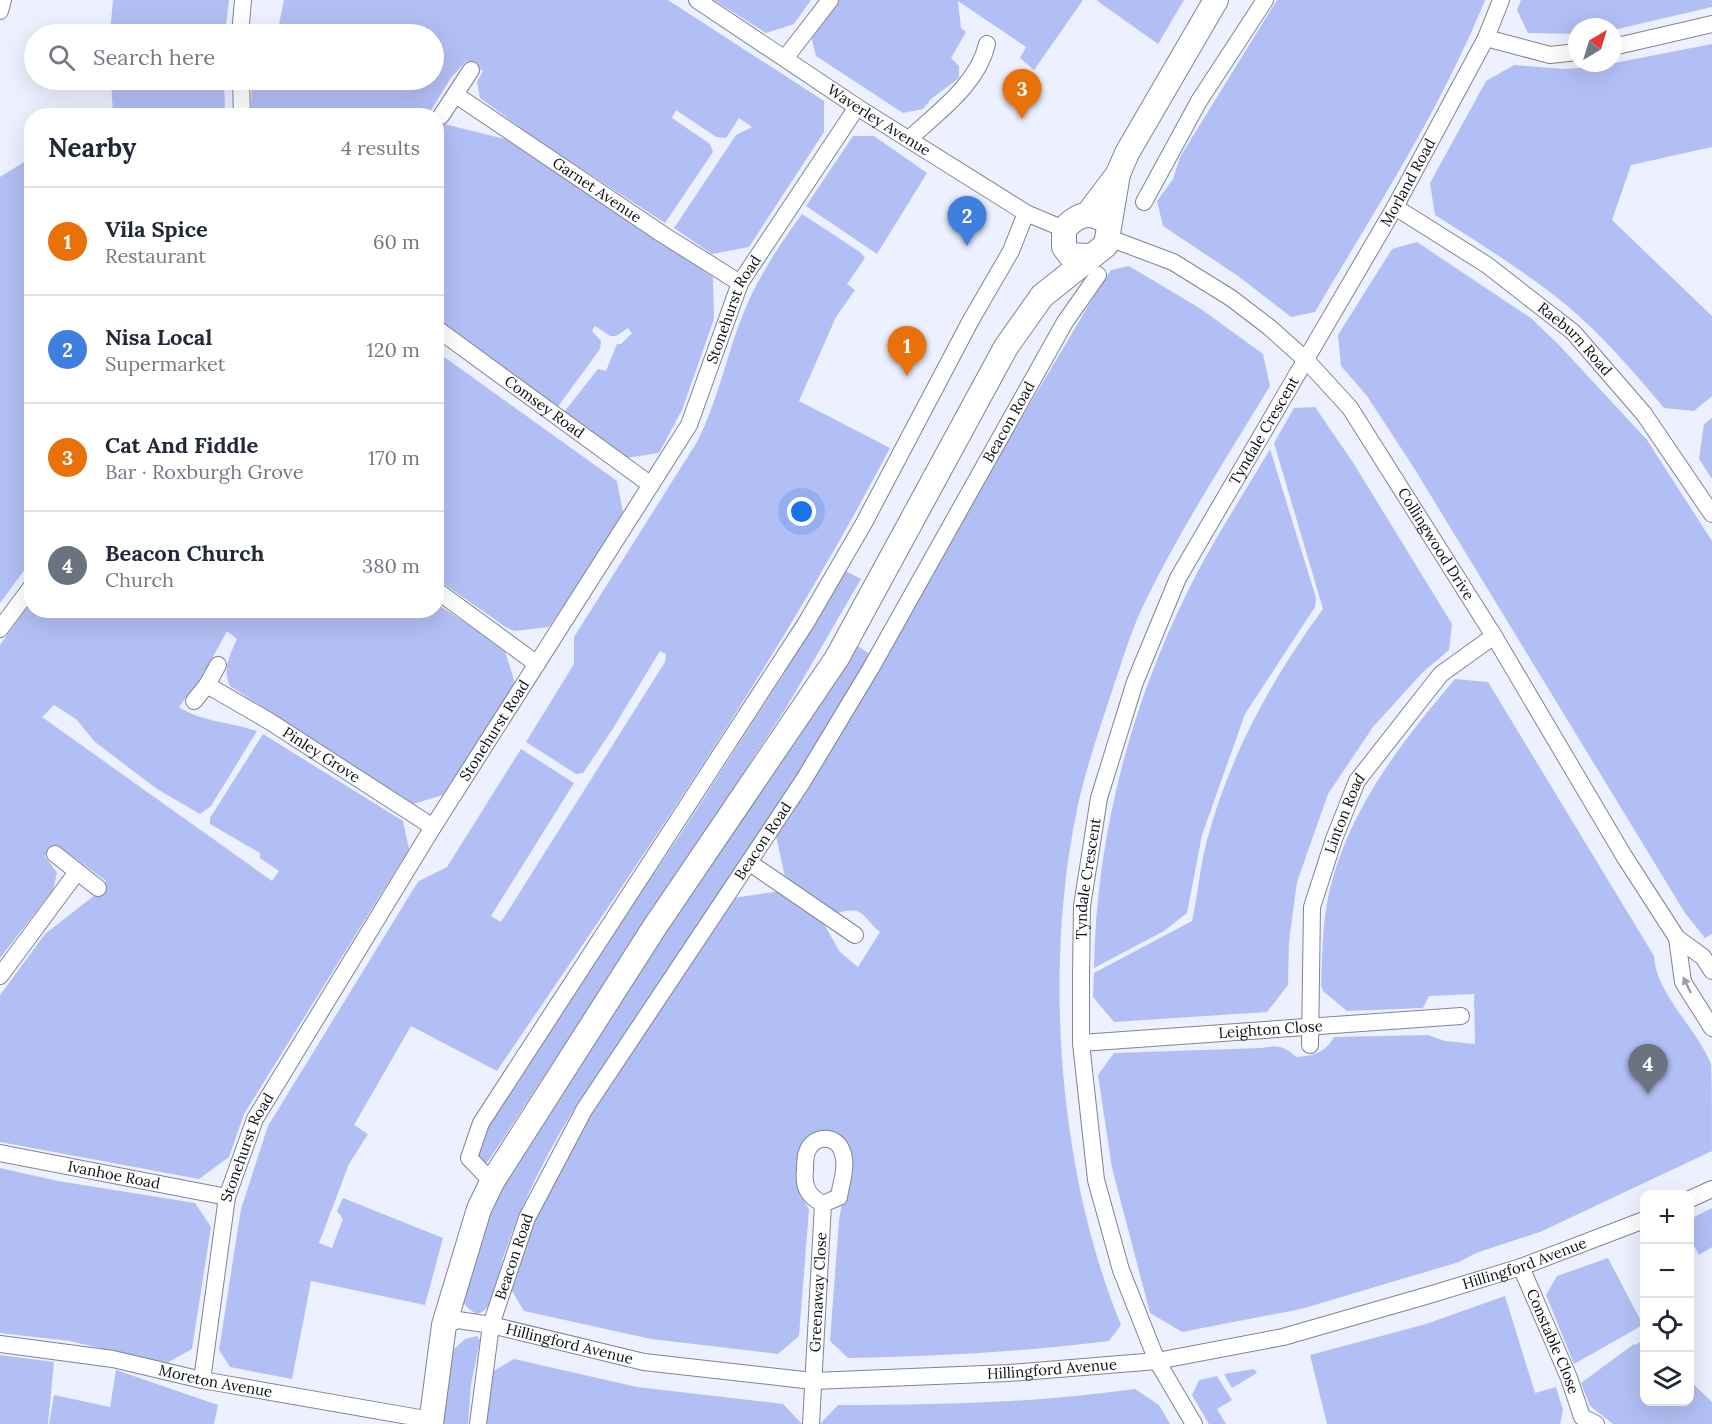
<!DOCTYPE html>
<meta charset="utf-8">
<style>
:root{--surface:#fff;--page:#f2f2f3;--text:#1f2937;--muted:#747a83;--line:#e0e1e3;--accent:#7c3aed}
body{margin:0;font-family:Lora,serif;background:var(--page);color:var(--text)}
.controls{position:absolute;right:18px;bottom:18px;display:grid;overflow:hidden;border-radius:12px;box-shadow:0 6px 24px #0002}
.controls button{width:54px;height:54px;display:grid;place-items:center;padding:0;border:0;border-bottom:2px solid var(--line);background:var(--surface);color:var(--text);font:30px sans-serif}
.compass{position:absolute;left:1568px;top:18px;width:54px;height:54px;border-radius:50%;background:var(--surface);box-shadow:0 6px 24px #0002;rotate:38deg}
.you{position:absolute;left:802px;top:512px;width:21px;height:21px;margin:-15px;border:4px solid #fff;border-radius:50%;background:#1a73e8;box-shadow:0 0 0 9px #1a73e833}
.badge{display:grid;place-items:center;width:39px;height:39px;border-radius:50%;background:var(--accent);color:#fff;font-size:20px;font-weight:700}
.pin{position:absolute;translate:-50% -50px;filter:drop-shadow(0 2px 3px #0008)}
.pin::after{content:'';position:absolute;top:32px;width:21px;height:18px;background:inherit;clip-path:polygon(0 0,100% 0,50% 100%)}
.list{margin:0;padding:0;list-style:none}
h2{display:flex;justify-content:space-between;align-items:center;height:78px;margin:0;padding:0 24px;font-size:26px}
h2 small{font-size:20px;font-weight:400;color:var(--muted)}
.list li{display:grid;grid-template-columns:39px 1fr auto;gap:18px;align-items:center;box-sizing:border-box;height:108px;padding:0 24px;border-top:2px solid var(--line)}
.list b{display:block;font-size:22px;white-space:nowrap}
.list p{margin:0;font-size:20px;white-space:nowrap;color:var(--muted)}
.list em{font-size:20px;font-style:normal;color:var(--muted)}
.icon{flex:none;width:33px;height:33px;fill:none;stroke:currentColor;stroke-width:2;stroke-linecap:round;stroke-linejoin:round}
.map{position:relative;flex:none;width:1712px;height:1424px;overflow:hidden}
.search{position:absolute;background:var(--surface);box-shadow:0 6px 24px #0002;left:24px;top:24px;width:420px;height:66px;display:flex;align-items:center;gap:15px;box-sizing:border-box;padding:0 21px;border-radius:33px;color:var(--muted);font-size:22px}
.panel{position:absolute;background:var(--surface);box-shadow:0 6px 24px #0002;left:24px;top:108px;width:420px;height:510px;border-radius:24px}
.map>svg:first-child{display:block}
</style>
<div class="map">
<svg width="1712" height="1424" viewBox="0 0 1712 1424">
<rect width="100%" height="100%" fill="#ecf0ff"/>
<g fill="#b2bff4">
<polygon points="113,0 229,0 225,34 110,34"/>
<polygon points="284,0 668,0 824,101 824,132 749,247 712,254 674,228 736,135 752,127 739,118 726,138 716,137 676,110 672,118 710,144 713,152 665,223 539,141 480,98 477,82 483,71 466,61 451,78 428,115 251,115 252,80 434,80 434,34 277,34"/>
<polygon points="714,0 811,0 794,24 766,33"/>
<polygon points="838,0 1083,0 1034,70 1020,58 1026,47 958,1 961,28 966,32 951,58 959,66 959,78 931,99 923,109 903,113 816,56 811,36"/>
<polygon points="1096,0 1184,0 1158,44"/>
<path d="M 1277,0 L 1485,0 C 1439,113 1376,208 1315,312 L 1291,317 L 1238,276 L 1163,226 L 1157,201 L 1173,179 L 1180,157 Z"/>
<polygon points="1521,0 1712,0 1712,7 1613,30 1613,27 1577,27 1577,34 1528,33 1517,10"/>
<path d="M 1712,44 L 1712,147 L 1631,165 L 1612,220 L 1712,316 L 1712,396 L 1694,411 L 1664,408 C 1634,372 1601,334 1565,304 C 1524,271 1479,243 1435,215 L 1430,183 L 1486,81 L 1514,65 L 1563,69 L 1594,67 Z"/>
<polygon points="111,80 224,80 225,115 113,115"/>
<polygon points="436,122 505,139 713,277 714,319 682,410 659,453 626,458 564,412 598,369 606,371 617,344 621,344 632,333 628,328 616,336 610,336 595,326 592,331 601,341 600,349 557,408 437,320"/>
<polygon points="853,136 874,136 927,173 877,254 806,206"/>
<polygon points="24,162 32,166 31,561 0,603 0,177"/>
<path d="M 802,214 L 860,252 L 865,258 L 847,284 L 855,290 L 836,317 L 799,401 L 890,448 C 776,666 635,867 497,1071 L 411,1026 L 354,1125 L 368,1134 L 349,1164 L 319,1243 L 332,1248 L 343,1219 L 337,1211 L 343,1198 L 443,1238 L 425,1305 L 311,1281 L 292,1379 L 230,1367 L 219,1350 L 241,1209 L 268,1126 L 414,888 L 419,881 L 447,867 L 521,749 L 574,783 L 491,916 L 501,922 L 665,662 L 666,654 L 660,651 L 612,730 L 583,773 L 576,774 L 526,742 L 574,664 L 574,637 L 697,442 C 720,397 728,346 749,300 C 763,270 782,241 802,214 Z"/>
<polygon points="1417,242 1531,318 1559,345 1647,440 1712,541 1712,934 1705,938 1685,913 1414,468 1367,396 1341,366 1338,335 1392,249"/>
<path d="M 1129,266 L 1201,309 L 1263,354 L 1270,386 C 1226,459 1180,529 1143,606 C 1131,631 1123,659 1114,685 C 1101,725 1087,764 1078,805 C 1043,966 1058,1172 1121,1325 L 1109,1341 C 1020,1352 937,1356 848,1358 L 830,1341 L 839,1221 L 848,1167 L 818,1133 L 799,1191 L 809,1209 L 799,1336 L 778,1354 L 651,1339 L 524,1311 L 510,1288 L 542,1201 L 581,1127 L 733,898 L 781,891 L 824,924 L 840,952 L 858,967 L 880,932 C 862,917 865,905 837,913 L 785,877 L 776,836 C 873,693 949,538 1038,390 C 1063,350 1085,309 1111,270 Z"/>
<polygon points="436,351 617,481 623,512 596,559 549,627 514,631 507,628 437,579"/>
<path d="M 1315,407 L 1354,464 L 1452,624 L 1449,650 L 1423,672 L 1373,727 L 1328,794 L 1297,882 L 1289,941 L 1288,985 L 1267,1012 L 1114,1022 L 1093,997 L 1094,973 L 1192,921 C 1198,894 1200,866 1207,840 C 1230,755 1271,680 1323,609 L 1274,443 L 1294,408 Z"/>
<polygon points="1712,418 1712,479 1699,459 1704,424"/>
<path d="M 1270,449 L 1316,598 L 1315,607 L 1245,714 L 1202,835 L 1187,913 L 1164,931 L 1094,968 C 1096,840 1129,710 1186,595 C 1210,545 1242,497 1270,449 Z"/>
<polygon points="844,570 861,579 786,708 489,1160 485,1164 475,1160 478,1144 521,1069 678,838 782,677"/>
<path d="M 31,602 L 32,610 L 436,610 L 437,604 L 504,648 L 515,683 L 443,795 L 413,804 L 230,686 C 222,671 230,654 237,639 L 227,631 L 203,675 L 179,707 C 202,722 231,722 257,731 L 211,806 L 200,814 L 157,789 L 95,742 L 76,719 L 54,705 L 42,717 L 272,881 L 279,871 L 260,858 L 260,853 L 210,824 L 210,818 L 263,734 L 403,821 L 409,849 L 244,1114 L 229,1157 L 199,1179 L 0,1142 L 0,995 L 45,934 L 95,895 L 106,881 L 57,845 L 45,856 L 57,873 L 53,890 L 0,958 L 0,645 Z"/>
<path d="M 850,641 L 870,654 L 802,767 L 571,1114 C 544,1159 521,1205 504,1255 C 498,1272 497,1309 477,1314 C 463,1306 460,1300 460,1284 L 505,1172 Z"/>
<path d="M 1455,679 L 1488,682 L 1654,956 C 1656,994 1696,1027 1711,1064 C 1712,1078 1712,1133 1712,1151 L 1540,1232 L 1476,1253 L 1459,1262 L 1301,1309 L 1182,1332 L 1150,1313 L 1112,1168 L 1098,1075 L 1114,1053 L 1262,1048 C 1278,1045 1284,1046 1296,1057 C 1313,1056 1325,1053 1334,1037 L 1428,1035 L 1445,1041 L 1475,1044 L 1474,994 L 1429,996 L 1423,1008 L 1347,1011 L 1323,991 L 1321,985 C 1322,965 1322,945 1324,925 C 1334,828 1394,751 1455,679 Z"/>
<polygon points="0,1168 58,1181 195,1203 211,1227 192,1349 165,1364 70,1341 0,1333"/>
<polygon points="1712,1208 1712,1247 1699,1255 1690,1239 1690,1219"/>
<polygon points="1608,1258 1643,1325 1574,1364 1546,1295 1557,1276"/>
<polygon points="1505,1296 1535,1393 1556,1387 1563,1410 1560,1424 1327,1424 1310,1355 1426,1324"/>
<polygon points="477,1336 480,1340 471,1385 468,1424 441,1424 451,1352 465,1339"/>
<polygon points="1644,1340 1644,1402 1690,1402 1690,1381 1712,1402 1712,1424 1613,1424 1590,1406 1581,1383 1634,1344 1635,1345"/>
<polygon points="0,1355 54,1362 48,1424 0,1424"/>
<polygon points="514,1359 637,1387 783,1404 802,1424 484,1424 492,1372"/>
<polygon points="1254,1369 1257,1373 1232,1388 1224,1374"/>
<polygon points="116,1370 218,1405 214,1424 49,1424 54,1395 110,1407"/>
<polygon points="1217,1376 1232,1400 1217,1409 1226,1424 1209,1424 1192,1395 1199,1380"/>
<path d="M 1135,1389 L 1159,1405 L 1170,1424 L 820,1424 L 838,1405 C 938,1405 1036,1403 1135,1389 Z"/>
</g>
<g fill="none" stroke-linecap="round" stroke-linejoin="round">
<defs>
<g id="minor">
<path id="s1" d="M 697,0 L 857,107 L 1026,213 L 1064,229"/>
<polyline points="0,11 3,0"/>
<polyline points="240,34 243,0"/>
<polyline points="1486,38 1550,55 1577,52"/>
<polyline points="1613,47 1712,24"/>
<polyline points="786,57 830,0"/>
<polyline points="241,80 242,116"/>
<path id="s2" d="M 456,95 L 662,234 L 740,283"/>
<polyline points="441,116 471,70"/>
<path d="M 909,139 C 938,112 978,84 987,44"/>
<polyline points="1144,202 1199,101 1265,0"/>
<path id="s3" d="M 1395,207 L 1487,265 L 1573,332 L 1644,414 L 1712,514"/>
<path id="s4" d="M 1109,238 L 1173,262 L 1231,298 L 1269,327 L 1307,361 L 1350,408 L 1494,636 L 1624,856 L 1677,938 L 1703,957 L 1712,971"/>
<path id="s5" d="M 436,328 L 651,485"/>
<polyline points="436,590 537,664"/>
<polyline points="0,629 32,586"/>
<path id="s6" d="M 207,685 L 269,721 L 433,827"/>
<polyline points="194,701 207,685 218,665"/>
<polyline points="55,854 98,888"/>
<polyline points="750,863 855,935"/>
<polyline points="1677,938 1683,982 1712,1028"/>
<polyline points="0,976 77,872"/>
<path id="s7" d="M 1081,1043 L 1461,1016"/>
<path id="s8" d="M 1310,1045 L 1312,907 L 1334,839 L 1357,781 L 1441,674 L 1494,636"/>
<path id="s9" d="M 0,1153 L 227,1197"/>
<polyline points="492,1182 469,1158 481,1123 806,623 864,523 971,320 1011,251 1026,213"/>
<polyline points="1690,1199 1712,1189"/>
<path id="s10" d="M 1521,1267 L 1569,1378 L 1582,1417 L 1596,1424"/>
<path id="s11" d="M 444,1325 L 458,1320 L 491,1325 L 644,1362 L 813,1381 L 1009,1373 L 1157,1361 L 1283,1337 L 1429,1295 L 1521,1267 L 1644,1220"/>
<path id="s12" d="M 0,1344 L 113,1359 L 202,1380 L 431,1420"/>
<path id="s13" d="M 202,1380 L 227,1197 L 255,1119 L 433,827 L 689,425 L 740,283 L 857,107"/>
<path id="s14" d="M 478,1424 L 491,1325 L 527,1218 L 584,1110 L 803,781 L 871,668 L 1065,322 L 1098,275"/>
<path id="s15" d="M 811,1424 L 823,1204 C 808,1196 803,1187 805,1170 C 805,1164 805,1157 807,1152 C 813,1135 836,1134 842,1151 C 848,1165 841,1183 839,1197 L 823,1204"/>
<path id="s16" d="M 1194,1424 L 1157,1361 L 1121,1270 L 1096,1180 L 1081,1043 L 1081,977 L 1082,906 L 1099,798 L 1135,682 L 1178,578 L 1395,207 L 1486,38 L 1501,0"/>
</g>
<g id="secondary">
<polyline points="1087,215 1118,174 1127,153 1216,0"/>
<path d="M 1088,256 L 1070,255 L 1064,247 L 1064,229 C 1075,217 1087,210 1102,219"/>
<polyline points="431,1424 444,1325 479,1209 492,1182 654,928 837,658 1006,347 1042,296 1106,245 1118,174"/>
</g>
</defs>
<use href="#minor" stroke="#818491" stroke-width="18"/>
<use href="#secondary" stroke="#818491" stroke-width="26"/>
<use href="#minor" stroke="#fff" stroke-width="16"/>
<use href="#secondary" stroke="#fff" stroke-width="24"/>
</g>
<defs><path id="oneway-solid" d="M-6-.8H1V-3.2L6.5 0L1 3.2V.8H-6Z" transform="scale(1.5)"/></defs>
<use fill="#9f9fa1" href="#oneway-solid" transform="translate(1687 985) rotate(-116)"/>
<g text-anchor="middle" stroke-width="5" stroke-linejoin="round" paint-order="stroke">
<g font-size="15" fill="#0f1015" stroke="#ecf0ff">
<text dy="5" stroke="none"><textPath href="#s1" startOffset="218">Waverley Avenue</textPath></text>
<text dy="5" stroke="none"><textPath href="#s16" startOffset="1340">Morland Road</textPath></text>
<text dy="5" stroke="none"><textPath href="#s2" startOffset="170">Garnet Avenue</textPath></text>
<text dy="5" stroke="none"><textPath href="#s13" startOffset="1210">Stonehurst Road</textPath></text>
<text dy="5" stroke="none"><textPath href="#s3" startOffset="224">Raeburn Road</textPath></text>
<text dy="5" stroke="none"><textPath href="#s5" startOffset="134">Comsey Road</textPath></text>
<text dy="5" stroke="none"><textPath href="#s14" startOffset="1144">Beacon Road</textPath></text>
<text dy="5" stroke="none"><textPath href="#s16" startOffset="1053">Tyndale Crescent</textPath></text>
<text dy="5" stroke="none"><textPath href="#s4" startOffset="460">Collingwood Drive</textPath></text>
<text dy="5" stroke="none"><textPath href="#s13" startOffset="724">Stonehurst Road</textPath></text>
<text dy="5" stroke="none"><textPath href="#s6" startOffset="134">Pinley Grove</textPath></text>
<text dy="5" stroke="none"><textPath href="#s8" startOffset="237">Linton Road</textPath></text>
<text dy="5" stroke="none"><textPath href="#s14" startOffset="658">Beacon Road</textPath></text>
<text dy="5" stroke="none"><textPath href="#s16" startOffset="567">Tyndale Crescent</textPath></text>
<text dy="5" stroke="none"><textPath href="#s7" startOffset="190">Leighton Close</textPath></text>
<text dy="5" stroke="none"><textPath href="#s13" startOffset="238">Stonehurst Road</textPath></text>
<text dy="5" stroke="none"><textPath href="#s9" startOffset="116">Ivanhoe Road</textPath></text>
<text dy="5" stroke="none"><textPath href="#s14" startOffset="172">Beacon Road</textPath></text>
<text dy="5" stroke="none"><textPath href="#s11" startOffset="1101">Hillingford Avenue</textPath></text>
<text dy="5" stroke="none"><textPath href="#s15" startOffset="132">Greenaway Close</textPath></text>
<text dy="5" stroke="none"><textPath href="#s10" startOffset="81">Constable Close</textPath></text>
<text dy="5" stroke="none"><textPath href="#s11" startOffset="129">Hillingford Avenue</textPath></text>
<text dy="5" stroke="none"><textPath href="#s11" startOffset="615">Hillingford Avenue</textPath></text>
<text dy="5" stroke="none"><textPath href="#s12" startOffset="219">Moreton Avenue</textPath></text>
</g>
</g>
</svg>
<div class="controls">
<button>+</button>
<button>−</button>
<button><svg class="icon" aria-label="locate" viewBox="0 0 24 24"><circle cx="12" cy="12" r="6"/><path d="M12 2v4M12 18v4M2 12h4M18 12h4"/></svg></button>
<button><svg class="icon" aria-label="layers" viewBox="0 0 24 24"><path d="M12 4l9 5-9 5-9-5zM3 14l9 5 9-5"/></svg></button>
</div>
<svg class="compass" viewBox="-18 -18 36 36"><path d="M0-13l5 13h-10z" fill="#e53935"/><path d="M0 13l5-13h-10z" fill="#747a83"/></svg>
<div class="you"></div>
<div class="pin badge" style="left:907px;top:376px;background:#e8710a">1</div>
<div class="pin badge" style="left:967px;top:246px;background:#3f7fe0">2</div>
<div class="pin badge" style="left:1022px;top:119px;background:#e8710a">3</div>
<div class="pin badge" style="left:1648px;top:1094px;background:#6b7280">4</div>
<div class="search"><svg class="icon" aria-label="search" viewBox="0 0 24 24"><circle cx="10" cy="10" r="6"/><path d="M15 15l6 6"/></svg>Search here</div>
<section class="panel">
<h2>Nearby<small>4 results</small></h2>
<ul class="list">
<li><span class="badge" style="background:#e8710a">1</span><div><b>Vila Spice</b><p>Restaurant</p></div><em>60 m</em></li>
<li><span class="badge" style="background:#3f7fe0">2</span><div><b>Nisa Local</b><p>Supermarket</p></div><em>120 m</em></li>
<li><span class="badge" style="background:#e8710a">3</span><div><b>Cat And Fiddle</b><p>Bar · Roxburgh Grove</p></div><em>170 m</em></li>
<li><span class="badge" style="background:#6b7280">4</span><div><b>Beacon Church</b><p>Church</p></div><em>380 m</em></li>
</ul>
</section>
</div>
